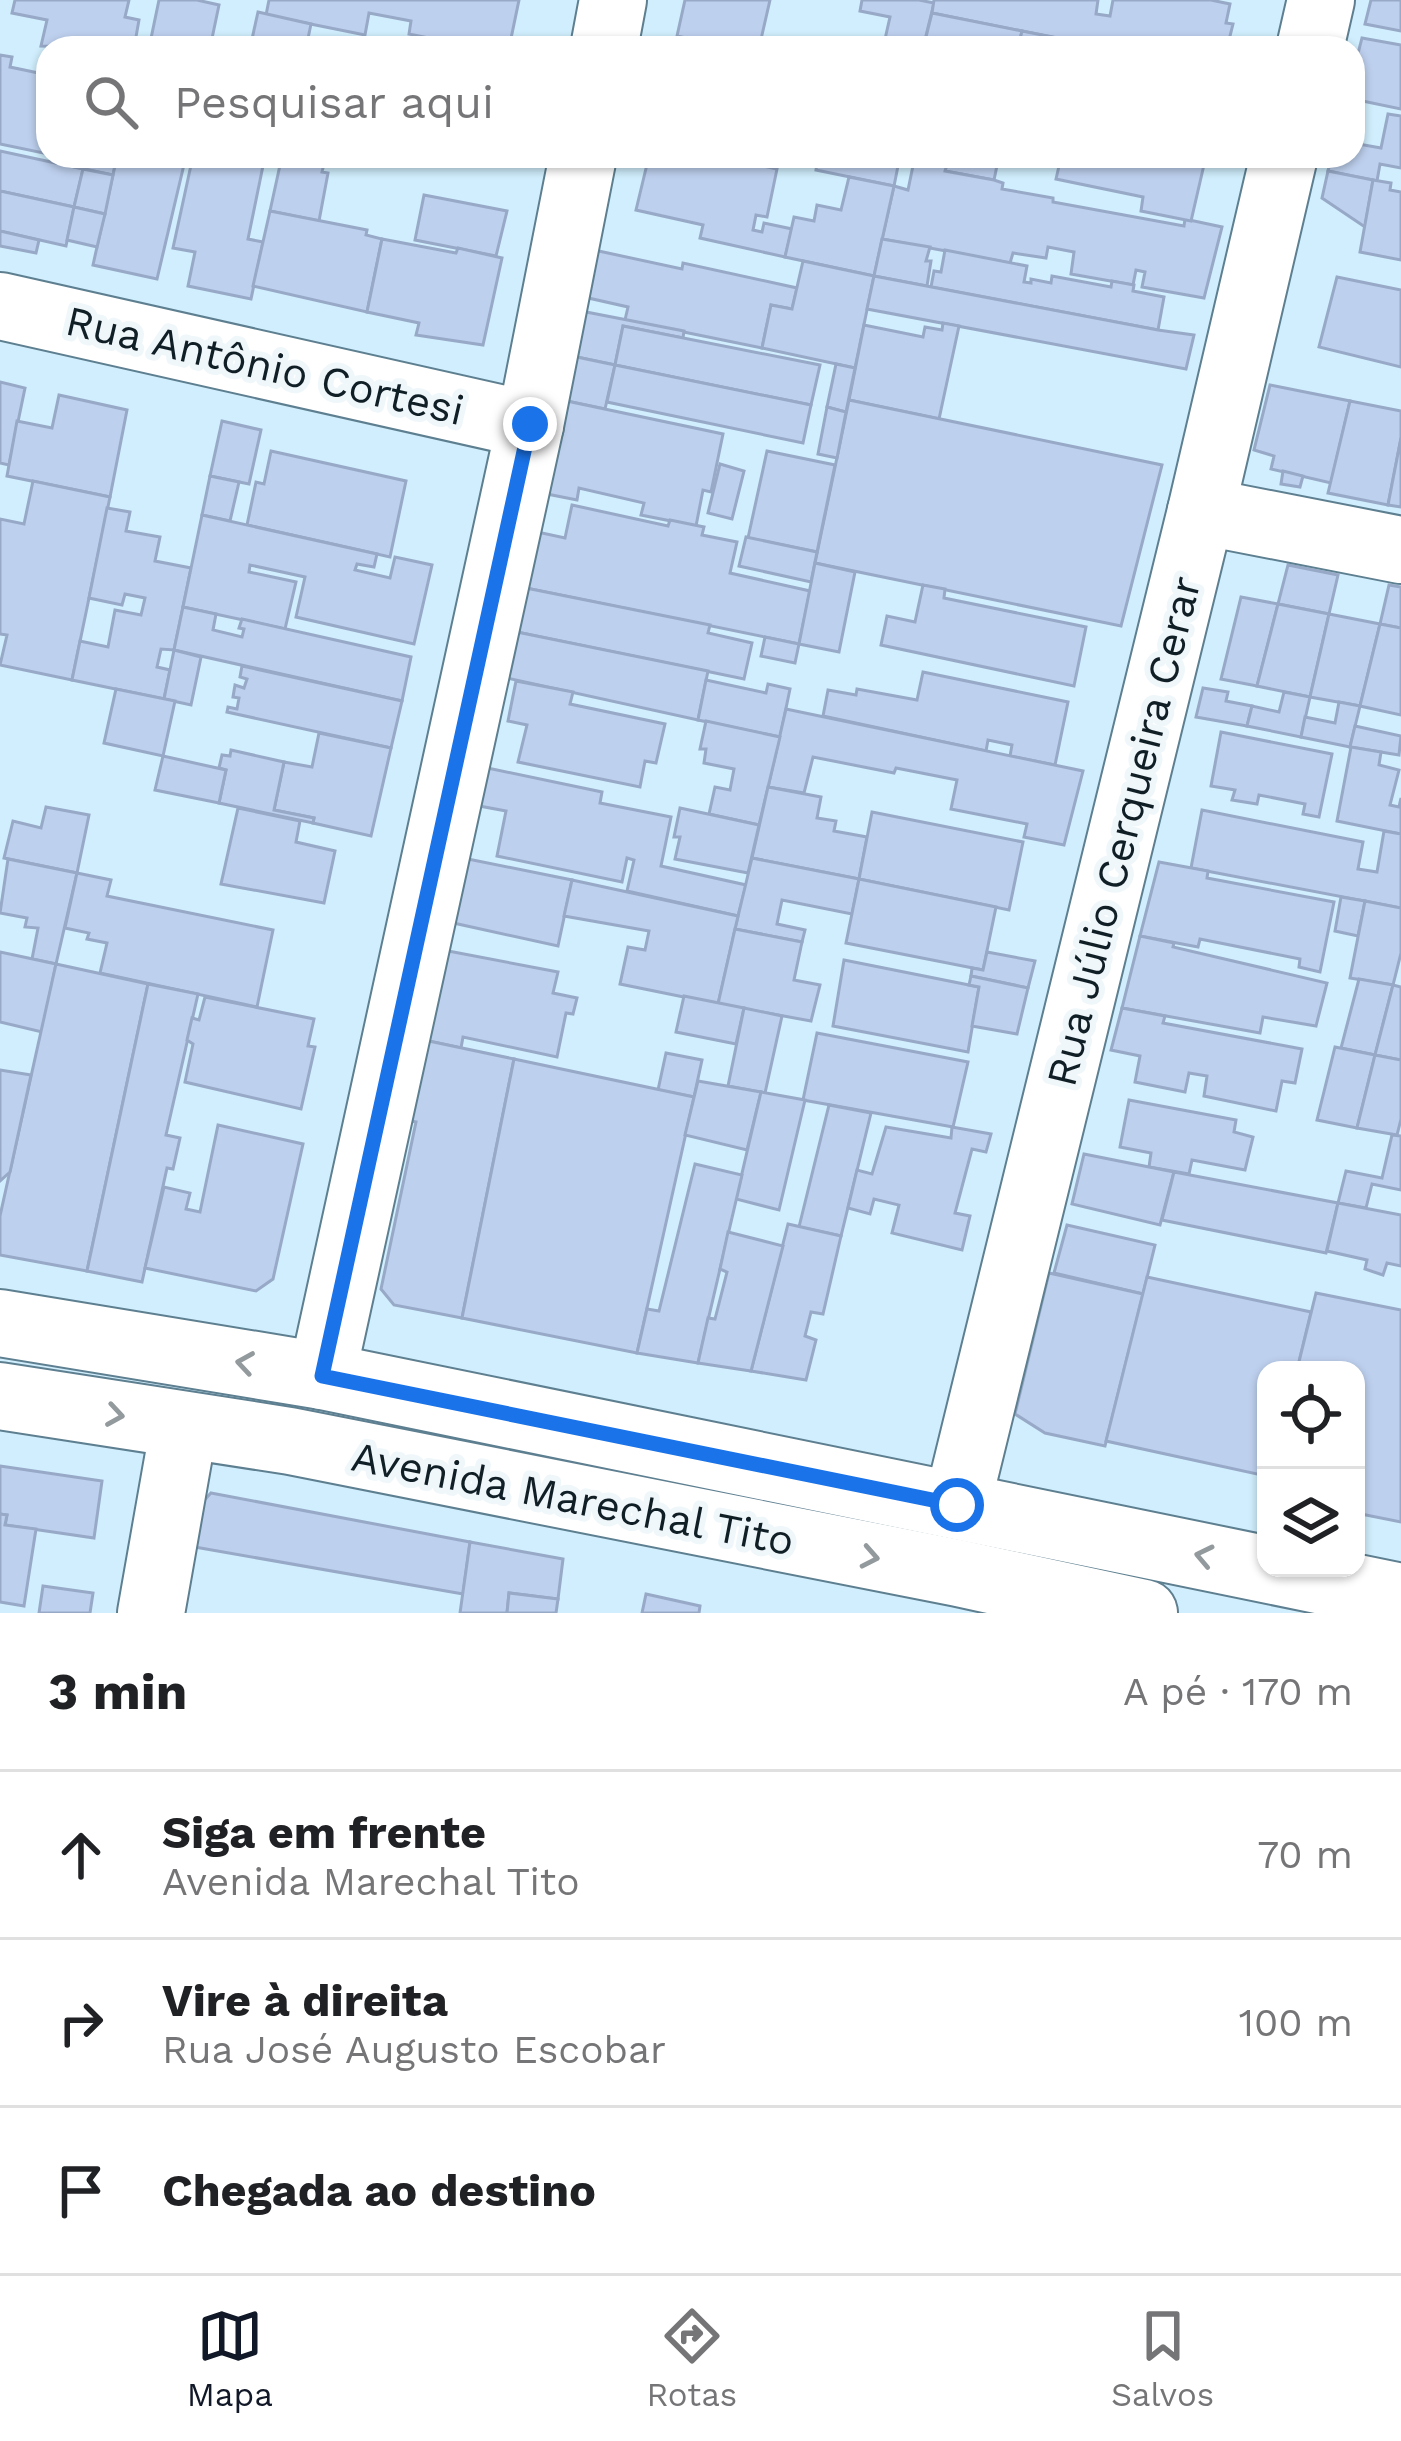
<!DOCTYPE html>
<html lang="pt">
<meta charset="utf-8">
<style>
:root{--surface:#fff;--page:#f2f2f2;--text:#202124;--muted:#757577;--line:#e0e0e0;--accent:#111827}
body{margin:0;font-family:"Work Sans",sans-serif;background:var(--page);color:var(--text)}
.controls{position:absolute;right:36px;bottom:36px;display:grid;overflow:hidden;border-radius:24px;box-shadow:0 3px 9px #0004}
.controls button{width:108px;height:108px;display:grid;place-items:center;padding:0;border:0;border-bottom:3px solid var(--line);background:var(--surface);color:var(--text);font:60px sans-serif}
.stop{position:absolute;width:36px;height:36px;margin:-27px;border:9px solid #1a73e8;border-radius:50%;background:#fff}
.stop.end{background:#1a73e8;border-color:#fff;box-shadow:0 3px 12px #0008}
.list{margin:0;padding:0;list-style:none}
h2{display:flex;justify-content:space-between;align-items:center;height:156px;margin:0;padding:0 48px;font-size:51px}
h2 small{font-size:39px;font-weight:400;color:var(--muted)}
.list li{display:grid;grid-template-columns:78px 1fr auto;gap:36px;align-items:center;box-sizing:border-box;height:168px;padding:0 48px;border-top:3px solid var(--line)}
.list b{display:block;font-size:45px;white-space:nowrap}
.list p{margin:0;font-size:39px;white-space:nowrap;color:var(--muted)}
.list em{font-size:39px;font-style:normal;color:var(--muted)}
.icon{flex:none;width:66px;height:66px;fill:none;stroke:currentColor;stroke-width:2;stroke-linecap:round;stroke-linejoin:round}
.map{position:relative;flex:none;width:1401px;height:1613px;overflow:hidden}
.search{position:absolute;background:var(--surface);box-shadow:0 3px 9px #0004;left:36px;right:36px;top:36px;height:132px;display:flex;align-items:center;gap:30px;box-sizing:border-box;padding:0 42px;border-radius:36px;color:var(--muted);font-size:45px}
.sheet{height:660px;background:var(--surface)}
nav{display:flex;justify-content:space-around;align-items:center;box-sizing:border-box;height:168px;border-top:3px solid var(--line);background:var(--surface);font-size:33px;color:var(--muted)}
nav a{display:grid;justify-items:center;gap:6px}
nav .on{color:var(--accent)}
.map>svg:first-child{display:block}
</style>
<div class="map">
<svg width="1401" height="1613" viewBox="0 0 1401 1613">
<rect width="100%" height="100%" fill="#d0eefd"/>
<g fill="#bdd0ee" stroke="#97a9c7" stroke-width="3">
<polygon points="15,0 129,0 125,17 139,20 134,48 41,46 47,20 12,13"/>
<polygon points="159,0 197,0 219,5 210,48 149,48"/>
<polygon points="269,0 519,0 509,48 478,48 409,34 411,21 369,13 365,35 266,15"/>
<polygon points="685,0 770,0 759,48 732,48 677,36"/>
<polygon points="862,0 919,0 934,3 923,48 883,48 890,17 860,11"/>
<polygon points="934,0 1098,0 1096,14 1110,16 1113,0 1211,0 1230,4 1226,23 1233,24 1227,48 1106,48 932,13"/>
<polygon points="1371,0 1401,0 1401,31 1365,24"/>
<polygon points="258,12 311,24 306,48 250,48"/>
<polygon points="932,13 1022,31 1018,48 939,48 924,45"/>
<polygon points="1022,31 1073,41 1072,48 1018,48"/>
<polygon points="1362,38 1401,45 1401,109 1353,99 1353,73"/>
<polygon points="0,55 12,57 10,67 48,75 48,154 0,144"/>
<polygon points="1388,114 1401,116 1401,168 1380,164 1377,181 1328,171 1332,156 1353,156 1353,143 1381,148"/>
<polygon points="0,151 83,169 74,207 0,191"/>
<polygon points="56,156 117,156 113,175 70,166 72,160"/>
<polygon points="163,156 186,156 157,279 93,265 117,157 161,166"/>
<polygon points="193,156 265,156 248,239 263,242 251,299 188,286 195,252 173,248"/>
<polygon points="282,156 326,156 322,172 328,173 319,221 270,211"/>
<polygon points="649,156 718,156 777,169 767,217 756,215 753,230 762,232 764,223 792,229 785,257 700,238 703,225 636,210"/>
<polygon points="816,156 900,156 894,186 816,170 818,157"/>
<polygon points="915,156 999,156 994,180 945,171 947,164"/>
<polygon points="915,156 947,164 945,171 994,180 1003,183 1002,189 1053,198 1053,202 1184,226 1185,219 1222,227 1204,298 1142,287 1145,272 1136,270 1133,285 1071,274 1074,252 1048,247 1046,258 1013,253 1010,263 882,239 894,186 908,190"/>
<polygon points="1006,156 1206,156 1191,221 1141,211 1143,197 1056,179 1059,166"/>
<polygon points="83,169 113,175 105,214 74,207"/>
<polygon points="1328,171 1373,180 1365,227 1322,198"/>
<polygon points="849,177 894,186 874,276 785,257 794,217 814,221 817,205 841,210"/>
<polygon points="1373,180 1391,183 1390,190 1401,192 1401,260 1360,252"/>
<polygon points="0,191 74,207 66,246 0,231"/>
<polygon points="424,195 507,211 496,256 415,240"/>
<polygon points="74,207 105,214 97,247 67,240"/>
<polygon points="270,211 367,230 366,235 382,239 367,312 253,286"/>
<polygon points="0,231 39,240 36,253 0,246"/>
<polygon points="382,239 456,253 458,248 502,258 483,345 416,335 419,323 367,312"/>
<polygon points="882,239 930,247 926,261 931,261 927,286 874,276"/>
<polygon points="594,250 682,269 683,263 797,288 792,309 771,305 762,348 625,320 628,307 584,297"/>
<polygon points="945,250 1027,266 1024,282 1031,283 1031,279 1051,283 1052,276 1111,287 1112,281 1134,285 1133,291 1164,297 1158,330 931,287 934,271 941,272"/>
<polygon points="803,261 874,276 855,368 762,348 771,305 792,309"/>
<polygon points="874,276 1158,330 1194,335 1186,369 867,309"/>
<polygon points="1337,277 1401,290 1401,367 1319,347"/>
<polygon points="581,311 684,331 683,338 623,326 615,365 572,356"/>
<polygon points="943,323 959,326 939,419 849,400 864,325 923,337 925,327 942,330"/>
<polygon points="623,326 820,365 811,405 615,365"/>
<polygon points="572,356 615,365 605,409 562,400"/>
<polygon points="836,364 855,368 846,412 827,407"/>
<polygon points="615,365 811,405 803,443 607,402"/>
<polygon points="0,382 25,388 9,465 0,463"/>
<polygon points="1270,385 1350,401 1331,483 1271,469 1274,456 1254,450"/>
<polygon points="59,395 127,410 110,497 7,476 17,421 52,428"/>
<polygon points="562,400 723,434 711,492 703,490 696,526 641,515 644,503 579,488 577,500 542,493"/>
<polygon points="849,400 1162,465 1121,626 815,563"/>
<polygon points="1350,401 1401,411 1401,438 1388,505 1328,493"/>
<polygon points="827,407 846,412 837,458 818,454"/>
<polygon points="222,421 261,430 249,484 210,476"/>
<polygon points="1401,438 1401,507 1388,505"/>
<polygon points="271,451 406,481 390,557 247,525 256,482 264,484"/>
<polygon points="767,451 835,465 817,552 748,538"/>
<polygon points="720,464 744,471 732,519 708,513"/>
<polygon points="1283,471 1303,476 1300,487 1281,484"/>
<polygon points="210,476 239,482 230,521 202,515"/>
<polygon points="33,481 110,497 72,680 0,665 7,635 0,634 0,519 24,524"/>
<polygon points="572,505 668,526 670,520 704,527 702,535 737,542 730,573 810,591 799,644 521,587 533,531 565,538"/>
<polygon points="107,508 130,512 126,531 160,537 155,561 191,568 174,650 161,649 157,667 170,670 164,699 72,680 80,641 108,647 115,610 141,615 145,598 125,594 122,605 89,598"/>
<polygon points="202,515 377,554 374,567 357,564 355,570 390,578 395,557 432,565 414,644 296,617 305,577 250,565 249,572 296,582 285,629 183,607"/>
<polygon points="746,537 817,552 811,582 739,566"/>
<polygon points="815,563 855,572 839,652 799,644"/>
<polygon points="1288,565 1338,575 1329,614 1278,604"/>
<polygon points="923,585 945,589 944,598 1086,627 1074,686 881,645 887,616 915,622"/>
<polygon points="1389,585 1401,587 1401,628 1380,624"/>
<polygon points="521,587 710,625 708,633 752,643 744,679 512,631"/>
<polygon points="1241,597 1278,604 1257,686 1221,679"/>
<polygon points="1278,604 1329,614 1310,697 1257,686"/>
<polygon points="183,607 216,614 213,630 242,637 244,629 239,628 242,619 411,657 402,701 174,650"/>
<polygon points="1329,614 1380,624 1360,706 1310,697"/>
<polygon points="1380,624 1401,628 1401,715 1360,706"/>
<polygon points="512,631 708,671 698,720 502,677"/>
<polygon points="765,637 799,644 795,663 761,656"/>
<polygon points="174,650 201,657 191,705 164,699"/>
<polygon points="242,666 402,701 391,748 227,712 228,707 237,709 239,698 233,697 235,685 244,688 247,679 240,677"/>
<polygon points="923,672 1068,702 1055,765 1010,756 1012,745 988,740 986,751 823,716 828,690 856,695 857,689 917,700"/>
<polygon points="706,680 766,693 768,684 790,689 780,737 698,720"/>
<polygon points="516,681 573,692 570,704 665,724 656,763 645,761 640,787 518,762 527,725 508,721"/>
<polygon points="1203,688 1228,692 1226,701 1252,706 1247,726 1196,717"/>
<polygon points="116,689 175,701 163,756 104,743"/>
<polygon points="1284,692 1310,697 1301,737 1247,726 1252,706 1279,712"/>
<polygon points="1339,702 1360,706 1350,747 1301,737 1305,717 1335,723"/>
<polygon points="786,709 1083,771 1064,845 1024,837 1027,824 951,809 957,780 896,768 894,773 813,757 804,793 768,787"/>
<polygon points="706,721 780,737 759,825 709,814 715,787 730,790 734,769 704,763 706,749 700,749"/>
<polygon points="1355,726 1401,736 1399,755 1350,747"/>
<polygon points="1221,732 1332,754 1319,817 1303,814 1305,804 1259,795 1257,804 1232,800 1235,790 1211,786"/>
<polygon points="319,733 391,748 371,836 313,823 314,818 274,810 284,762 312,767"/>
<polygon points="1351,747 1381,752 1379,765 1399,770 1390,805 1399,807 1401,798 1401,834 1337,821"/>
<polygon points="231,750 284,762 274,810 314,818 313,823 219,803 226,770 219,768 222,755 230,756"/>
<polygon points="163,756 226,770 219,803 155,790"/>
<polygon points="483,767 602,792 600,803 671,817 661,866 746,885 738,916 627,891 634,860 627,858 622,882 497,856 506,811 474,805"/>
<polygon points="768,787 821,797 817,818 836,821 834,831 867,837 859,879 752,858"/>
<polygon points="46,807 89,815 77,873 4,858 13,821 41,828"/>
<polygon points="238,808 300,821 296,842 335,851 324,903 221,884"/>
<polygon points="680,808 759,825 748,873 675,859 680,837 674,837"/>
<polygon points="1202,810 1363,842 1358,869 1377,872 1384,831 1401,834 1401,908 1191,868"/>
<polygon points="872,812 1023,842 1009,910 859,879"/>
<polygon points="463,858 572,880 558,946 449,922"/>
<polygon points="752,858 859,879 852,914 782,900 777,924 805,930 802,942 735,929"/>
<polygon points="8,859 77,873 56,964 32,959 38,928 25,927 27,918 0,913"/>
<polygon points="1159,862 1208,871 1207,878 1334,902 1320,972 1299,967 1300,959 1200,939 1198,947 1140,936"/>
<polygon points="77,873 111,880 107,896 273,930 257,1007 100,973 107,943 87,939 89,933 65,928"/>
<polygon points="859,879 996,907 983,970 846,943"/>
<polygon points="572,880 738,916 718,1004 620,984 628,947 645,950 649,931 564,916"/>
<polygon points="1341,897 1365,901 1358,936 1335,931"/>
<polygon points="1365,901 1401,908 1401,953 1393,985 1350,978"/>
<polygon points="735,929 802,942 794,980 820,985 811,1021 718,1004"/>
<polygon points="1140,936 1174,943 1173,947 1327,983 1316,1026 1263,1017 1260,1033 1122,1008"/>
<polygon points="443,950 558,972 553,993 577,998 573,1014 566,1013 557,1057 463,1037 461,1048 424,1040"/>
<polygon points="0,952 56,964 42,1032 0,1022"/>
<polygon points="987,952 1035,961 1028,988 971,976 972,968 983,970"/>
<polygon points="844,960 979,987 968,1052 833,1026"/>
<polygon points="56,964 148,984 87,1271 0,1255 0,1216"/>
<polygon points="971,976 1028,988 1017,1034 972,1026 979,987 969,985"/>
<polygon points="1359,979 1393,985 1375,1055 1341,1048"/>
<polygon points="148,984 198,994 166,1135 180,1138 173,1169 167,1168 142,1282 87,1271"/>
<polygon points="1393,985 1401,987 1401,1060 1375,1055"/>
<polygon points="684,996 744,1008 736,1044 676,1032"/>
<polygon points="205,997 314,1019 308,1046 315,1047 301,1109 185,1082 193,1044 187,1040 192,1018 199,1020"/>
<polygon points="744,1008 782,1016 765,1093 728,1086"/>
<polygon points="1122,1008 1165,1016 1163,1023 1302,1049 1295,1083 1282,1081 1276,1111 1204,1096 1207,1076 1189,1073 1185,1092 1135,1082 1140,1056 1111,1050"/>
<polygon points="817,1033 968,1062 953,1127 803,1100"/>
<polygon points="424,1040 514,1059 462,1318 394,1305 381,1289 416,1122 406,1120"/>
<polygon points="1335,1047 1375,1055 1357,1128 1317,1120"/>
<polygon points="666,1053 702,1060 694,1097 658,1090"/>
<polygon points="1375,1055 1401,1060 1401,1119 1397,1135 1357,1128"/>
<polygon points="514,1059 694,1097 637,1353 462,1318"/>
<polygon points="0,1070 31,1075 10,1172 0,1181"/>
<polygon points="698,1081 761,1092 747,1150 685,1135"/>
<polygon points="761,1092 805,1100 779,1210 736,1199"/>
<polygon points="1129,1100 1236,1120 1234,1132 1253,1137 1245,1170 1192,1160 1189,1174 1149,1167 1151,1153 1120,1147"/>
<polygon points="829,1105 871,1113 841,1236 799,1227"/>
<polygon points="218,1125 303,1144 273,1279 256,1291 145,1268 164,1187 190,1193 186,1209 200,1212"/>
<polygon points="886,1127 951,1138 952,1127 991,1134 986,1152 972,1149 955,1213 970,1216 962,1250 892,1233 899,1205 874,1199 870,1214 848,1208 857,1170 872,1174"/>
<polygon points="1392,1135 1401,1136 1401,1190 1372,1184 1366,1208 1338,1203 1346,1171 1382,1178"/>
<polygon points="1084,1154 1174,1172 1160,1225 1072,1204"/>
<polygon points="695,1164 742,1175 698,1363 637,1353 647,1309 659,1311"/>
<polygon points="1174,1172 1338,1203 1326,1253 1162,1220"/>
<polygon points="1338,1203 1401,1215 1401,1266 1387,1263 1383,1275 1365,1269 1367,1260 1327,1251"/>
<polygon points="788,1224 841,1236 823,1314 811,1312 805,1336 816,1340 806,1380 751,1371"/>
<polygon points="1067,1225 1155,1245 1143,1294 1054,1273"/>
<polygon points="728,1232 783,1246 751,1371 698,1363 708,1318 715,1319 727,1272 720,1269"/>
<polygon points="1049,1273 1143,1294 1105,1446 1045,1433 1015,1414"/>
<polygon points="1147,1277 1311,1312 1297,1370 1266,1370 1266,1476 1106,1441"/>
<polygon points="1316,1293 1401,1310 1401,1522 1356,1513 1356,1370 1297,1370"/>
<polygon points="0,1466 102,1481 94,1538 5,1525 7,1515 0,1514"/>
<polygon points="211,1493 470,1542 463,1594 189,1546 195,1510"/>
<polygon points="0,1514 7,1515 5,1525 36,1529 24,1606 0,1602"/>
<polygon points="470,1542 563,1559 558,1599 509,1593 507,1613 460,1613"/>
<polygon points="43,1586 93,1593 90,1613 39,1613"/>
<polygon points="509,1593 558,1599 556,1613 507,1613"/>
<polygon points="646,1594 700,1606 699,1613 642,1613"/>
</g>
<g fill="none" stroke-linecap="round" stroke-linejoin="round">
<defs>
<g id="minor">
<polyline points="604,48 613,0"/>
<polyline points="1310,48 1321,0"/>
<polyline points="0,306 530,425"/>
<polyline points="1201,511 1401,550"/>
<polyline points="322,1376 530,425 583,156"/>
<polyline points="957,1505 1201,511 1284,156"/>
<polyline points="151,1613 184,1426"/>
</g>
<g id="major">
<polyline points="0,1323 322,1376 1401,1597"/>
<polyline points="0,1396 290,1441 958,1573 1144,1613"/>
</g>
</defs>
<use href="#minor" stroke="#5d7f90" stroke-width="70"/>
<use href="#major" stroke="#5d7f90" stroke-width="70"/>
<use href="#minor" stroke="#fff" stroke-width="66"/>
<use href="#major" stroke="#fff" stroke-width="66"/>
</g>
<defs><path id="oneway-chevron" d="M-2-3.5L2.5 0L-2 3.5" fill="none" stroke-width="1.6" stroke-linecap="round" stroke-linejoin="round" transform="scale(3)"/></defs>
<g stroke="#939a9d">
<use href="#oneway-chevron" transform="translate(245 1363) rotate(-171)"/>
<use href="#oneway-chevron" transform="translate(115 1415) rotate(9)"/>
<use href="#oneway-chevron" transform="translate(1204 1556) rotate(-168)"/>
<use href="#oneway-chevron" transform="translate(870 1557) rotate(11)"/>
</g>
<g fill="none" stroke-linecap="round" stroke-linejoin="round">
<polyline stroke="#1a73e8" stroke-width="15" points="530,424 322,1376 957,1505"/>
</g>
<g text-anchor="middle" stroke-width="12" stroke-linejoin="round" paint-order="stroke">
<g font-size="42" fill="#101e25" stroke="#eff7fb">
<text transform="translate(265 365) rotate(13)" y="15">Rua Antônio Cortesi</text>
<text transform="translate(1123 831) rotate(-76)" y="15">Rua Júlio Cerqueira Cerar</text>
<text transform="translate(573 1498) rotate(11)" y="15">Avenida Marechal Tito</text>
</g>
</g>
</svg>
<div class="controls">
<button><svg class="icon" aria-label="locate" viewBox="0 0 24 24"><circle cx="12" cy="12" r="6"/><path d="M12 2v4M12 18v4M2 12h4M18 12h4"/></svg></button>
<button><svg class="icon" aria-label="layers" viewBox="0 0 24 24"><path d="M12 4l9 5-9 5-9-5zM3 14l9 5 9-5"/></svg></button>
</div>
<div class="stop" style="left:957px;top:1505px"></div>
<div class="stop end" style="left:530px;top:424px"></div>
<div class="search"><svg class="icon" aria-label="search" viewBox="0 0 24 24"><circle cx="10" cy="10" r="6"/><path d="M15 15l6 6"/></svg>Pesquisar aqui</div>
</div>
<section class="sheet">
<h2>3 min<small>A pé · 170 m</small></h2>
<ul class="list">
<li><svg class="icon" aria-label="ahead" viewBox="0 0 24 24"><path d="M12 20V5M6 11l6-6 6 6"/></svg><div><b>Siga em frente</b><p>Avenida Marechal Tito</p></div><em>70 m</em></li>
<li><svg class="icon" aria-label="right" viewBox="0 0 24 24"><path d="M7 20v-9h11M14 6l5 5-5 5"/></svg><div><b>Vire à direita</b><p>Rua José Augusto Escobar</p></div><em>100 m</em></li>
<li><svg class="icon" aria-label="arrive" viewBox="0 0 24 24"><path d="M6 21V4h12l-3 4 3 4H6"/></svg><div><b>Chegada ao destino</b></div></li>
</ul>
</section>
<nav>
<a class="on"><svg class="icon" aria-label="map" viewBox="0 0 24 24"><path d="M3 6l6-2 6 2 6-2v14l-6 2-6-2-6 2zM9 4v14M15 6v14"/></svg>Mapa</a>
<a><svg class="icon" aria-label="directions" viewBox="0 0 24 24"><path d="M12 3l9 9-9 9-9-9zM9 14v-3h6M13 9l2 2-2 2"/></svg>Rotas</a>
<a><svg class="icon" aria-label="saved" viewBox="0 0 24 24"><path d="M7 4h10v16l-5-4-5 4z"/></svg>Salvos</a>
</nav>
